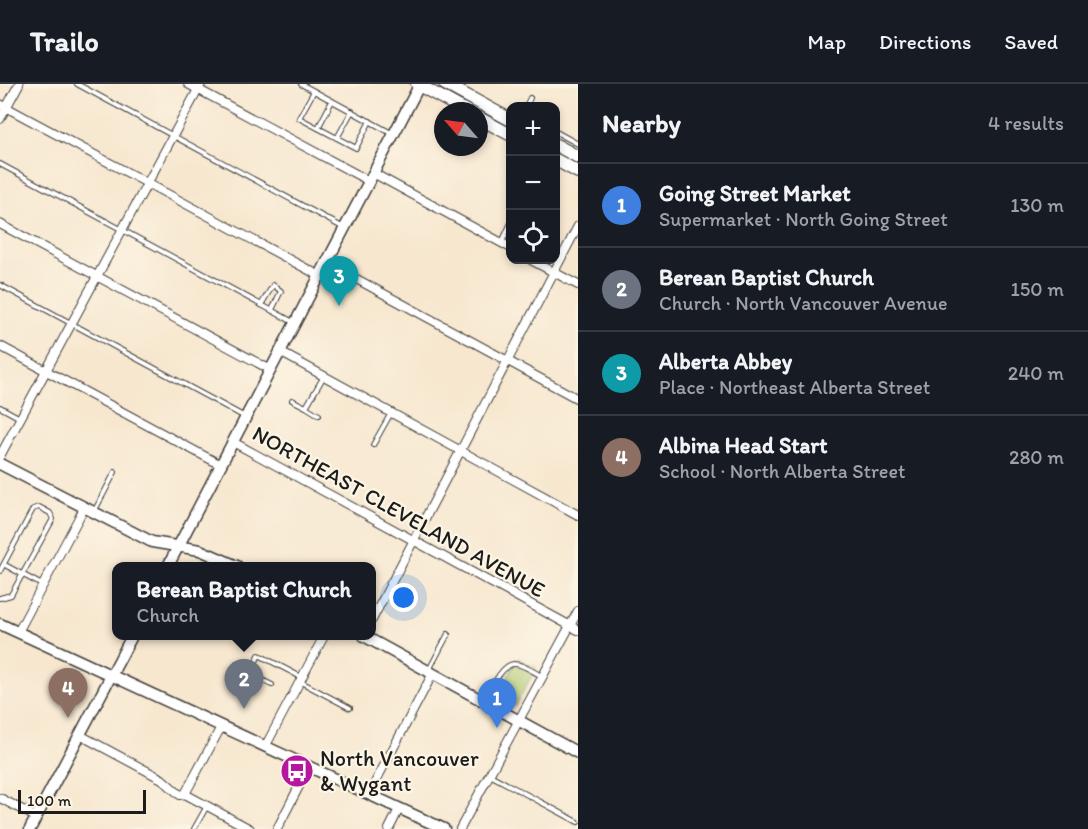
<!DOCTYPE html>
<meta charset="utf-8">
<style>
:root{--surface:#171b24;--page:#242831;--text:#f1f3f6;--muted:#9ea1a6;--line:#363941;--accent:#d690ce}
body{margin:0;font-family:Itim,sans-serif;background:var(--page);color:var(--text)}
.controls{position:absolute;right:18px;top:18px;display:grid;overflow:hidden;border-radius:12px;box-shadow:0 3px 9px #0003}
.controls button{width:54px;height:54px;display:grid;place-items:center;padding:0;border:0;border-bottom:2px solid var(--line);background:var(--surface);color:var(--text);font:30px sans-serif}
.compass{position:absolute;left:434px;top:18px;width:54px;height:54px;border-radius:50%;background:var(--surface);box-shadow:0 3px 9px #0003;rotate:298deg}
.scale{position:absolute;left:18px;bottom:15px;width:128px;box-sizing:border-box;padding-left:6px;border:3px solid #1c1c1c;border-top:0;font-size:16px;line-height:21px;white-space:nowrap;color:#1c1c1c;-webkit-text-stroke:4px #fcf5e5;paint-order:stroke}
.you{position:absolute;left:404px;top:514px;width:21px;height:21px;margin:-15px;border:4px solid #fff;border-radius:50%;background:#1a73e8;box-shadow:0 0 0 9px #1a73e833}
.badge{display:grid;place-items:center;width:39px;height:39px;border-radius:50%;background:var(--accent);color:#fff;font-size:20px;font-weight:700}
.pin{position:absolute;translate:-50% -50px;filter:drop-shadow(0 2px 3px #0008)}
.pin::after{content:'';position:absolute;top:32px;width:21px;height:18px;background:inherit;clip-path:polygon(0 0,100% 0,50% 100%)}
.popup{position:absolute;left:112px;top:478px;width:264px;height:78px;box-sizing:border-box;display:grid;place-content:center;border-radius:12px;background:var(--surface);filter:drop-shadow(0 2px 4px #0005);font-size:20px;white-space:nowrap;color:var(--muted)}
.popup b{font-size:22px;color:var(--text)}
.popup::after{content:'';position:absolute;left:50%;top:100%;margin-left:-12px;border:12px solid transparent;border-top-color:var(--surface)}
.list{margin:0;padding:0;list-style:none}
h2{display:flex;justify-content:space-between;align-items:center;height:78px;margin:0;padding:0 24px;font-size:26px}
h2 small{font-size:20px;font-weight:400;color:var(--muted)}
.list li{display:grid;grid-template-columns:39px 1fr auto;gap:18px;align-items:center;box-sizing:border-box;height:84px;padding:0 24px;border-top:2px solid var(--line)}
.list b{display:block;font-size:22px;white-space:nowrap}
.list p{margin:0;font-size:20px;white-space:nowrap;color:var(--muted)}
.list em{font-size:20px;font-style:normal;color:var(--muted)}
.icon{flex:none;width:33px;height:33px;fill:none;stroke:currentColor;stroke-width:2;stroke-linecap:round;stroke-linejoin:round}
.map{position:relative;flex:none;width:578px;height:745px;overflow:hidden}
header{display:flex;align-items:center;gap:36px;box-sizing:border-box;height:84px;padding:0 30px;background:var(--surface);border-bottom:2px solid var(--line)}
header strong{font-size:28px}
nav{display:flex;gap:33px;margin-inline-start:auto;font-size:21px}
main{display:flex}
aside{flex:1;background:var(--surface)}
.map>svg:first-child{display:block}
</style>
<header>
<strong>Trailo</strong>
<nav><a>Map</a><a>Directions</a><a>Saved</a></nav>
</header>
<main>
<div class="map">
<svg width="578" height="745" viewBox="0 0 578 745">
<rect width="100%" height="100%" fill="#fcf5e5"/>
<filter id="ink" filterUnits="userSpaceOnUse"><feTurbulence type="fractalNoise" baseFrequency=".0167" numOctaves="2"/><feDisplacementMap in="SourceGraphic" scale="12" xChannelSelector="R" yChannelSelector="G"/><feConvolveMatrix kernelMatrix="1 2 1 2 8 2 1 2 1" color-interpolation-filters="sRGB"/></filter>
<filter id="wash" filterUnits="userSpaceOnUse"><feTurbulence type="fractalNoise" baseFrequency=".008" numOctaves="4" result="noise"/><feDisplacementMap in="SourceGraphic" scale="24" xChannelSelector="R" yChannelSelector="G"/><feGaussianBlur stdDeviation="1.35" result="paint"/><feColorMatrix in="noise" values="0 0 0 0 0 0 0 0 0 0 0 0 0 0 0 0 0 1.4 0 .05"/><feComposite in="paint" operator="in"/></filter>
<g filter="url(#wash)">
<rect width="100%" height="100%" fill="#f7e7cf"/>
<polygon fill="#aec86e" stroke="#657245" stroke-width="1.5" points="517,575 536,584 515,622 498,613"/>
</g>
<g filter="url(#ink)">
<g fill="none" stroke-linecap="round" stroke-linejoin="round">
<defs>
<g id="lane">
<polyline points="77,0 344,144"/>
<polyline points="301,0 393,50"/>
<polyline points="314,7 299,34 356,64 370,37"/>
<polyline points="526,22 530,14"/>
<polyline points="318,44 332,17"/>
<polyline points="556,48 578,60"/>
<polyline points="337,54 352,27"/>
<polyline points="0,80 295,239"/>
<polyline points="502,158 511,139"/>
<polyline points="0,201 245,333"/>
<polyline points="261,221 273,201 281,207 272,226"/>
<polyline points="292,316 306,323 324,292"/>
<polyline points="0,323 20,334"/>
<polyline points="306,323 319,331"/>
<polyline points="373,361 391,329"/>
<polyline points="94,428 115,388"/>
<polyline points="5,481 42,501"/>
<polyline points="0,487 33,425 39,423 50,429 53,435 11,511 0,514"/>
<polyline points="429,586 448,550"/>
<polyline points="301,598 350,624"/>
<polyline points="272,601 250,590 259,571 301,593"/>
<path d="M 485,618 C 490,608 501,579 515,580 C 523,580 535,589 542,592"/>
<polyline points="490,691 578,738"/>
<polyline points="194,745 207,722"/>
</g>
<g id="street">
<polyline points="188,0 369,97"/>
<polyline points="0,20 320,192"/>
<polyline points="0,35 19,0"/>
<polyline points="373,89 511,164"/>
<polyline points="0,140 271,286"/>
<polyline points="531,176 578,201"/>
<polyline points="327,179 578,315"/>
<polyline points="0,262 221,381"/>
<polyline points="280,268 578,431"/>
<polyline points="233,358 578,546"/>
<polyline points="0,372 201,0"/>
<polyline points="372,536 578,142"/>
<polyline points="18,548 84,424"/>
<polyline points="80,651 162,695 180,711 185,710 250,745"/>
<polyline points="265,663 324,552"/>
<polyline points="185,710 221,643"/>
<polyline points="369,710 433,589"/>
<polyline points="0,714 36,733"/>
<polyline points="277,745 309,683"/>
<polyline points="389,745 399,725"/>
<polyline points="460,745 578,527"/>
</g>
<g id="secondary">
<polyline points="0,380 152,458 200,466 237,482"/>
<polyline points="168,482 420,0"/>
<polyline points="0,540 444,745"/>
<polyline points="364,552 578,669"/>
<polyline points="30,745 132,552"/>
</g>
<g id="primary">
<polyline points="417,0 466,27"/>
<polyline points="445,0 511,36"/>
<polyline points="479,34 511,51"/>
<polyline points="556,61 578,73"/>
<polyline points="556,76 578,88"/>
</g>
</defs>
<use href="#lane" stroke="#3d3a37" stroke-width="6"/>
<use href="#street" stroke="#3d3a37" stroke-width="10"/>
<use href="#secondary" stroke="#3d3a37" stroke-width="13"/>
<use href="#primary" stroke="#3d3a37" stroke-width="14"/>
<use href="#lane" stroke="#fff" stroke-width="4"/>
<use href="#street" stroke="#fff" stroke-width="8"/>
<use href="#secondary" stroke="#fff" stroke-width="10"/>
<use href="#primary" stroke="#fff" stroke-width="12"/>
</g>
</g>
<defs>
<symbol id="bus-disc" viewBox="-11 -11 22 22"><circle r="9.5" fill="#b5179e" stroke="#fcf5e5"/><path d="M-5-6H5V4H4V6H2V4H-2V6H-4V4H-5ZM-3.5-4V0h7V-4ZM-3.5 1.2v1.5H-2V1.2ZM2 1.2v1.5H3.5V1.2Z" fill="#fff"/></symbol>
</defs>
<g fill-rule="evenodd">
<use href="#bus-disc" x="278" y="668" width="38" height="38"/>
</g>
<g text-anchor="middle" stroke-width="4.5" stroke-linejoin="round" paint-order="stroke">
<g font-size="22" fill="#1c1c1c" stroke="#fcf5e5">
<text transform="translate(399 427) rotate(29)" y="8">NORTHEAST CLEVELAND AVENUE</text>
</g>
<g font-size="22" fill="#1c1c1c" stroke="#fcf5e5" text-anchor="start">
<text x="320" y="682">North Vancouver<tspan x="320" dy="25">&amp; Wygant</tspan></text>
</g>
</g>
</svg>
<div class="controls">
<button>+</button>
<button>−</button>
<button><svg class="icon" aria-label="locate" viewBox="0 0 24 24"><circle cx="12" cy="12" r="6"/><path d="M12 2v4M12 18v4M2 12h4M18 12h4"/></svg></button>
</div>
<svg class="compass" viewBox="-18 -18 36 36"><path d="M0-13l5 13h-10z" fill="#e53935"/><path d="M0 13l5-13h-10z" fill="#9ea1a6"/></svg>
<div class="scale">100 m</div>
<div class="you"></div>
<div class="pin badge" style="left:497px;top:644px;background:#3f7fe0">1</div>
<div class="pin badge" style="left:244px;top:625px;background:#6b7280">2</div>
<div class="popup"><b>Berean Baptist Church</b>Church</div>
<div class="pin badge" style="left:339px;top:222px;background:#0f9aa8">3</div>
<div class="pin badge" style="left:68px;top:634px;background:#8d6e63">4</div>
</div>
<aside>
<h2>Nearby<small>4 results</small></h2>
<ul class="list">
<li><span class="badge" style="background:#3f7fe0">1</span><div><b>Going Street Market</b><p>Supermarket · North Going Street</p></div><em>130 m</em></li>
<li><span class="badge" style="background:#6b7280">2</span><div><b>Berean Baptist Church</b><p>Church · North Vancouver Avenue</p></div><em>150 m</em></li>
<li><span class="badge" style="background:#0f9aa8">3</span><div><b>Alberta Abbey</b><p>Place · Northeast Alberta Street</p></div><em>240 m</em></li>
<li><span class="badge" style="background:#8d6e63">4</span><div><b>Albina Head Start</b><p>School · North Alberta Street</p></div><em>280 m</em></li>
</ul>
</aside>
</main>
